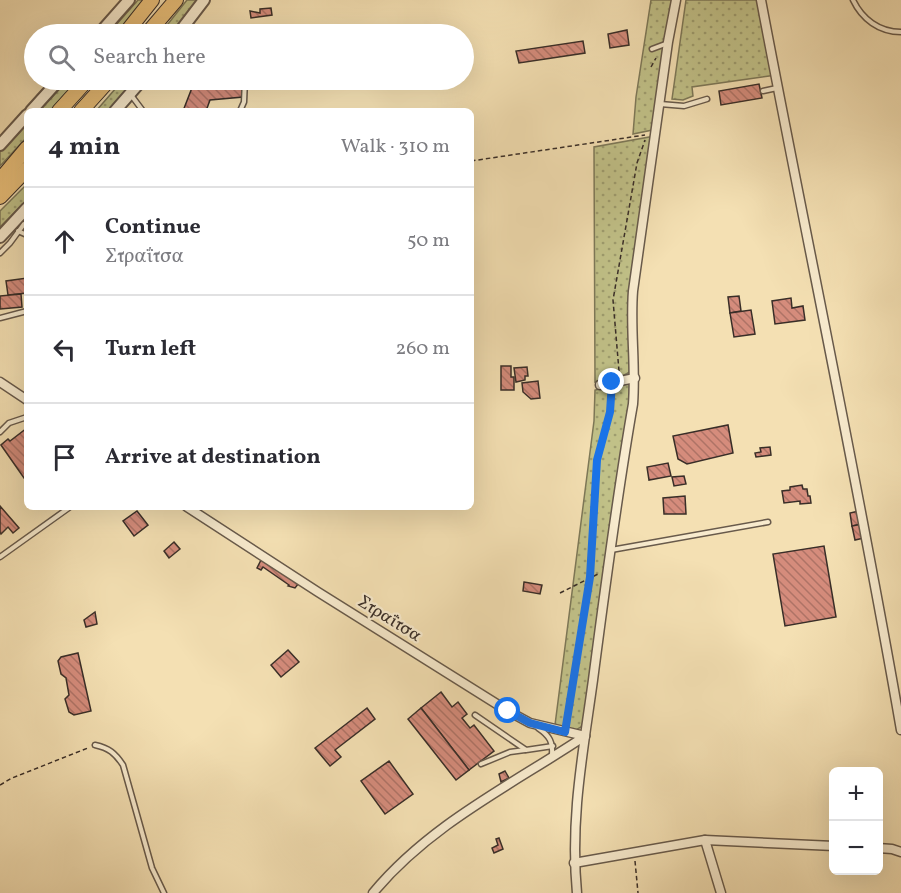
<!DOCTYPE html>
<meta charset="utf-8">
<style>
:root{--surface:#fff;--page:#f7f7f7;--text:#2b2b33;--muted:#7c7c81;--line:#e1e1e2}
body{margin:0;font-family:Vollkorn,serif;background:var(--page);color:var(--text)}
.controls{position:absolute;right:18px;bottom:18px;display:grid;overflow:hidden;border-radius:9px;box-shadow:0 6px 24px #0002}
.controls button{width:54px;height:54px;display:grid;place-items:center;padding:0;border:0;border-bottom:2px solid var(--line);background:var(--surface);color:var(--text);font:30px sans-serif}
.stop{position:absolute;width:18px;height:18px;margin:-14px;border:4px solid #1a73e8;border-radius:50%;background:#fff}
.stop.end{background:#1a73e8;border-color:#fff;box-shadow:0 2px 6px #0008}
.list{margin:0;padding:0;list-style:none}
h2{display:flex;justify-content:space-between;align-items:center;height:78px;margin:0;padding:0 24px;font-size:26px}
h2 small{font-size:20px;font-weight:400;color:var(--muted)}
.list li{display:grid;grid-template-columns:39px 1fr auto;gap:18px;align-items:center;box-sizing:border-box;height:108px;padding:0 24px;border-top:2px solid var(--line)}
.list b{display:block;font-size:22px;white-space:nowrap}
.list p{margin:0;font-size:20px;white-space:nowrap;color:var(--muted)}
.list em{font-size:20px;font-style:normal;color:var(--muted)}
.icon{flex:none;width:33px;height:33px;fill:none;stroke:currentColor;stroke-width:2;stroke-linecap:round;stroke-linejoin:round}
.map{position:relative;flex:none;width:901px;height:893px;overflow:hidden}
.search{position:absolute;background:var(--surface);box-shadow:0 6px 24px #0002;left:24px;top:24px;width:450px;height:66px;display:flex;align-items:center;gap:15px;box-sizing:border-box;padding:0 21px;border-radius:33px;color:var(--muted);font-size:22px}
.panel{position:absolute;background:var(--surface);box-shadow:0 6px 24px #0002;left:24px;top:108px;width:450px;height:402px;border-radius:9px}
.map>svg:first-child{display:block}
</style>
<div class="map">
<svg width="901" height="893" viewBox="0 0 901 893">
<defs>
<pattern id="grass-dots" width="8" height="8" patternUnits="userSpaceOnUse" patternTransform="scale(1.5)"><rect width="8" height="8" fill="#c1c188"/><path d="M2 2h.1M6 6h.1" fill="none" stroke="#9e9d6f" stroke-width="1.8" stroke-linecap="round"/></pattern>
<pattern id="building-back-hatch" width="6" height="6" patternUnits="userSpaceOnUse" patternTransform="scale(1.5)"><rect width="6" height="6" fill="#d58c7c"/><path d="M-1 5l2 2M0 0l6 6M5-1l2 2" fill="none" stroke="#ae7366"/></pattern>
</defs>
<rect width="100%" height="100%" fill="#f4e0b3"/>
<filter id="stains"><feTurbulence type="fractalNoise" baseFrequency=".00333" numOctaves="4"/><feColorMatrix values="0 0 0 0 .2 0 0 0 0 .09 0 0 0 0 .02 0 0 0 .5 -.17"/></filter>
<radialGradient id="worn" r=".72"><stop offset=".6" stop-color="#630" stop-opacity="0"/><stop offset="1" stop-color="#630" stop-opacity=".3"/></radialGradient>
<g fill="url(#grass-dots)" stroke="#7d7858" stroke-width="1.5">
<polygon points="138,0 149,0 118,34 108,34"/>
<polygon points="187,0 201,0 176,34 160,34"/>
<polygon points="651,0 677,0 657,129 633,134 636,97"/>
<polygon points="686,0 762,0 776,75 692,87 693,96 683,100 672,99"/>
<polygon points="68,80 79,80 50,111 39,111"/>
<polygon points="123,80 138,80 111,111 96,111"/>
<polygon points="27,124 27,137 0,166 0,152"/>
<polygon points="655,136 631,289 633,370 621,377 595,382 594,147"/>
<polygon points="27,184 27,200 0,227 0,211"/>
<polygon points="632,379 629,425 584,720 581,727 576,730 555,725 594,421 595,390 624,384"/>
</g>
<g fill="url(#building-back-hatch)" stroke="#392e28" stroke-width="1.5">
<polygon points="271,8 272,15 251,18 250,11 260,13 260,9"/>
<polygon points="627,30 629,45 610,48 608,34"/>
<polygon points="583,41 585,53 519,63 516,51"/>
<polygon points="195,80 241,80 243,97 210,100 206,111 183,111"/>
<polygon points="759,84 762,98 721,105 719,91"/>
<polygon points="27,278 27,293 8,295 6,281"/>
<polygon points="21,294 22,307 0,309 0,296"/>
<polygon points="739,296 741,311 730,313 728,297"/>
<polygon points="791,298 792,308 803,306 805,320 775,324 772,301"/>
<polygon points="751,310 755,334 734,337 730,313"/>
<polygon points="501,366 511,366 511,377 514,377 514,390 501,390"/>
<polygon points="527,367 528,376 525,376 525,380 516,382 514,368"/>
<polygon points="538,381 540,398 531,399 523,392 522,383"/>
<polygon points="728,425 733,453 687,464 678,459 673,436"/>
<polygon points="27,428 27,476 24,478 1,445 8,439 10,441"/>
<polygon points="770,447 771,455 756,457 755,453 761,452 760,448"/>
<polygon points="668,463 671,476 649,480 647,467"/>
<polygon points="684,476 686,484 674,486 672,477"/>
<polygon points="802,485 803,489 807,489 808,496 810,496 811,503 800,504 800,501 784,503 782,491 790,490 790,487"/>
<polygon points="685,496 686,514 664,514 663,498"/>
<polygon points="0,506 19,528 13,533 8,527 1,534 0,532"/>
<polygon points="137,511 148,525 134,536 123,521"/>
<polygon points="859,511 862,524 852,526 850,513"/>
<polygon points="862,524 864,538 855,540 852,526"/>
<polygon points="174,542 180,549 169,558 164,551"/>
<polygon points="824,546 836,617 785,626 773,554"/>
<polygon points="262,558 299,583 295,588 288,586 289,585 263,567 261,570 257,568"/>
<polygon points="524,582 542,585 540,594 523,591"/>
<polygon points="95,612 97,624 86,627 84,620"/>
<polygon points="288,650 299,662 281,677 271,665"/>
<polygon points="78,653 91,711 74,715 69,712 65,699 69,695 66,678 61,674 58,661 61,657"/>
<polygon points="441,692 452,707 458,702 467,714 462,718 470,728 474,725 494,751 469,770 421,708"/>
<polygon points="367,708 375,719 335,750 341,757 330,766 315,748"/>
<polygon points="421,708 469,770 456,780 408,719"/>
<polygon points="389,761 413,794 385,814 361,781"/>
<polygon points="505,771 509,778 501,782 499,774"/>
<polygon points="499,838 503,849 494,853 492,848 498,845 496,839"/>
</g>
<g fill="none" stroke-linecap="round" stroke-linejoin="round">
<defs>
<g id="service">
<path d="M 853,0 C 862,19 879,32 901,32"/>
<polyline points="652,49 668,43"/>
<polyline points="763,91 777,88"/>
<polyline points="131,95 143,111"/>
<polyline points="660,104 684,106 707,99"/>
<polyline points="240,111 244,102 245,80"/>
<polyline points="18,231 27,235"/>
<polyline points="0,253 10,243 24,224"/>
<polyline points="0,318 27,311"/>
<polyline points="0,432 9,423 27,417"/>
<polyline points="611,550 768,522"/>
<polyline points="0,557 70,507"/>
<polyline points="475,715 526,750 553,746"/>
<path d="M 538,728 C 550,736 553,742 552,756"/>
<path d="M 95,745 C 109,748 115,753 123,765 L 152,868 L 164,893"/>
<polyline points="481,764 510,752 525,750"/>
</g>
<g id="minor">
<path d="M 761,0 C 807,243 859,486 901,730"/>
<polyline points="0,382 27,400"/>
<polyline points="600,385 635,378"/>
<polyline points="187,507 318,592 508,711 530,723 585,736"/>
<polyline points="705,840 721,893"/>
<polyline points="878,848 892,849 901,852"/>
<polyline points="574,863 705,840 834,846"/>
<path d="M 373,893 C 430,824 513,784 585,736"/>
<path d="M 577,893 C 570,818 583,753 593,680 C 605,588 617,495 633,404 C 636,366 630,329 633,291 L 668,42 L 676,0"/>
</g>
<g id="tertiary">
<polyline points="99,34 129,0"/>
<polyline points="178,34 204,0"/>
<polyline points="31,111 59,80"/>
<polyline points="115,111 142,80"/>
<polyline points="0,145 27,115"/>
<polyline points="0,237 27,208"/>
</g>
<g id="trunk">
<polyline points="125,34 152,0"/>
<polyline points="147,34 176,0"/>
<polyline points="59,111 87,80"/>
<polyline points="81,111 109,80"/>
<polyline points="0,180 27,148"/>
<polyline points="0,197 27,169"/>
</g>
</defs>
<use href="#service" stroke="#685a4b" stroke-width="7"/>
<use href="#minor" stroke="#685a4b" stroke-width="11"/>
<use href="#tertiary" stroke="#685a4b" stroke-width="14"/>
<use href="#trunk" stroke="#392e28" stroke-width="16"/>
<g stroke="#392e28" stroke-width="1.5" stroke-dasharray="4.5 3" stroke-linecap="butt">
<polyline points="651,67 656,58"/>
<polyline points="471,161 645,135"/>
<polyline points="619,371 613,300 637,163 645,140"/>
<polyline points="560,593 598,574"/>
<polyline points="567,722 590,577 597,460 610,412 612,392"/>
<polyline points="0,785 12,778 88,748"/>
<polyline points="635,861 638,893"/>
</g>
<use href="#service" stroke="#f8ebce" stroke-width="4"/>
<use href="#minor" stroke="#f8ebce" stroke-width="8"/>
<use href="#tertiary" stroke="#f8ebce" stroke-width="10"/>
<use href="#trunk" stroke="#eac07a" stroke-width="14"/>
</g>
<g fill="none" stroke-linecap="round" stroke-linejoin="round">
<polyline stroke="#1a73e8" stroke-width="8" points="508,711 530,723 565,732 590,577 597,460 610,412 612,382"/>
</g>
<g text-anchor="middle" stroke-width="4.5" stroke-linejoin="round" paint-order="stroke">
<g font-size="18" fill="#392e28" stroke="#f8ebce">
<text transform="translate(390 618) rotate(32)" y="6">Στραΐτσα</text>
</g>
</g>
<rect width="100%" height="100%" filter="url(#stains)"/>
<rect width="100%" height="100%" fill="url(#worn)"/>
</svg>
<div class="controls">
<button>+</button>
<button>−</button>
</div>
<div class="stop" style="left:508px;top:711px"></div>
<div class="stop end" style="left:612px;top:382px"></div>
<div class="search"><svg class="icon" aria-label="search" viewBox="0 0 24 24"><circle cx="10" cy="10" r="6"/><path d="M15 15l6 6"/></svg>Search here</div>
<section class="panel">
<h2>4 min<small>Walk · 310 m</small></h2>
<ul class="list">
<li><svg class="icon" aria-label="ahead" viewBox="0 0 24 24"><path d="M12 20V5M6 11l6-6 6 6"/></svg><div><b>Continue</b><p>Στραΐτσα</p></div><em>50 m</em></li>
<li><svg class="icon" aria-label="left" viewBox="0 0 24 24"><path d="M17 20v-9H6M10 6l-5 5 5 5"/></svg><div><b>Turn left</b></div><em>260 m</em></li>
<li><svg class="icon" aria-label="arrive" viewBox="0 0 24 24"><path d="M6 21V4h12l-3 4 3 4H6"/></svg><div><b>Arrive at destination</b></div></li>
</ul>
</section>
</div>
